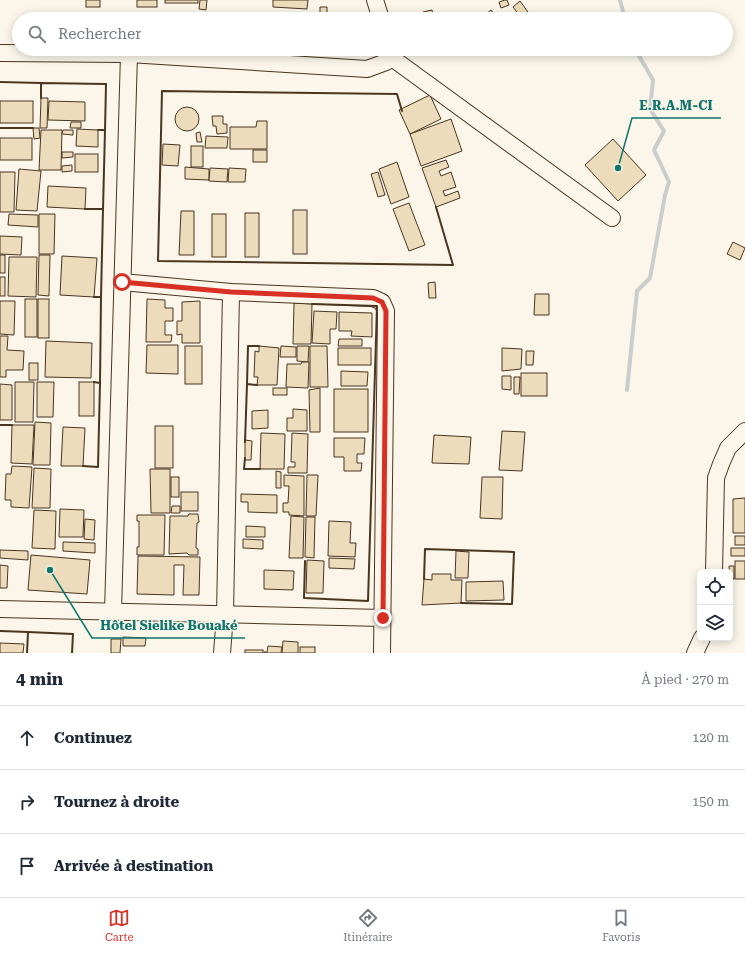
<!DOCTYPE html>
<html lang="fr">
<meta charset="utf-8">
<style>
:root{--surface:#fff;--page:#f6f6f7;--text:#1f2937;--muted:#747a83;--line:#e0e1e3;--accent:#d93025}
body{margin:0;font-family:"Roboto Serif",serif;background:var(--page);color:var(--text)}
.controls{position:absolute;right:12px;bottom:12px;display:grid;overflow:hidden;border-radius:6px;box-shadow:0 2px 10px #0003}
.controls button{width:36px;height:36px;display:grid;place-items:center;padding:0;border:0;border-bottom:1px solid var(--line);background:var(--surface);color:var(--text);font:20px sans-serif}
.stop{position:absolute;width:12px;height:12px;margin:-9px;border:3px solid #d93025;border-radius:50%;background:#fff}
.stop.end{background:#d93025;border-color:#fff;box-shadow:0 1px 4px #0008}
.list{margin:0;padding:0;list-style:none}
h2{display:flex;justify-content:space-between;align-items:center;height:52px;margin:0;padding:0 16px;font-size:17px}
h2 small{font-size:13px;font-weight:400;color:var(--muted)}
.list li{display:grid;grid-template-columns:26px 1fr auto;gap:12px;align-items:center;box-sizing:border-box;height:64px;padding:0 16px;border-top:1px solid var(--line)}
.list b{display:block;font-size:15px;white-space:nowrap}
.list em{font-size:13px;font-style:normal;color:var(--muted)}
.icon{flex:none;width:22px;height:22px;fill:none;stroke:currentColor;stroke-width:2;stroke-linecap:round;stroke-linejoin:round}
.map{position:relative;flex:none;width:745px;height:653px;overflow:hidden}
.search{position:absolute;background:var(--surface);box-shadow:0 2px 10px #0003;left:12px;right:12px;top:12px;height:44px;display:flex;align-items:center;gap:10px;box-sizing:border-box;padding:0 14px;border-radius:22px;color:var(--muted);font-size:15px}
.sheet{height:244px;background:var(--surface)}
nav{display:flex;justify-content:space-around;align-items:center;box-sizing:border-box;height:56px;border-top:1px solid var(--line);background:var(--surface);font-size:11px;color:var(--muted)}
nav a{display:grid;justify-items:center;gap:2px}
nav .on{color:var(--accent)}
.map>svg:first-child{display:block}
</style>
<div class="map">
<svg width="745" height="653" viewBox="0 0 745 653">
<rect width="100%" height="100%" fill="#fbf6e9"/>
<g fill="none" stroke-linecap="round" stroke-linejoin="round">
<g stroke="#c9cecd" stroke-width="4">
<polyline points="620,0 625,19"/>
<polyline points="627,390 637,291 650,278 665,195 669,182 654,150 664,131 650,109 653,80 635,49"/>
</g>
</g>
<g fill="#ecdcbc" stroke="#4a3520">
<rect x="86" y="0" width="14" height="7"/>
<rect x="137" y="0" width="20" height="7"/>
<rect x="165" y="0" width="33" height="3"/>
<polygon points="200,0 207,0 206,10 199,9"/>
<polygon points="273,0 308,0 307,9 273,7"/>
<polygon points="505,0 507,0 509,5 501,8 499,2"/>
<polygon points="520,1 533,19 522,19 513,7"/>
<polygon points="320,7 327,7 327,13 320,14"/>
<polygon points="432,10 434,19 425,19 423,12"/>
<polygon points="491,10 498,19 480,19"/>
<polygon points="430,95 441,119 410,134 399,110"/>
<polygon points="41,98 48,98 47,128 40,128"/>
<rect x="0" y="101" width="33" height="22"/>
<polygon points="49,101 85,102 85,121 48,120"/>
<circle cx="187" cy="119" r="12"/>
<polygon points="212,116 223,116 223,124 227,124 227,133 217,134 216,126 213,126"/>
<polygon points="451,119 462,151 421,166 410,134"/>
<polygon points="257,121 267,121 267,149 230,149 230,127 256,127"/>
<polygon points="71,122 81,122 81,128 70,128"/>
<polygon points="33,128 39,128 40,138 34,139"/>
<polygon points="77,129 98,130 98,147 76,146"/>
<polygon points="41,130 62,130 61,170 39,170"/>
<polygon points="63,130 73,130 73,135 62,134"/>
<polygon points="200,132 202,142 197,142 196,133"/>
<polygon points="206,136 228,137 227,148 205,148"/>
<rect x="0" y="138" width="32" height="22"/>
<polygon points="613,139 646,175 618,201 585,165"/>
<polygon points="163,144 180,145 178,166 162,165"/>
<rect x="191" y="146" width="12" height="21"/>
<rect x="253" y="150" width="14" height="12"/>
<polygon points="62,152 73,152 73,157 62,158"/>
<rect x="75" y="154" width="23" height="18"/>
<polygon points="446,160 449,167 439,171 441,176 451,172 456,187 443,191 445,196 458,191 460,198 436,207 422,168"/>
<polygon points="397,162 409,197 391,204 379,169"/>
<polygon points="72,165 72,171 62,172 62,166"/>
<polygon points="185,167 209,169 209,180 185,179"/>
<polygon points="210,168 228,169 227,182 209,181"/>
<polygon points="229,168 246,169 245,182 228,182"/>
<polygon points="19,169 41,171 37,211 16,210"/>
<polygon points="0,172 15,172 14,212 0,212"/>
<polygon points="378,172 385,195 378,197 371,174"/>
<polygon points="48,186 86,188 85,209 47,207"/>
<polygon points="409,203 425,245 409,251 393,209"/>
<rect x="293" y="210" width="14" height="44"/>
<polygon points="181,211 194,211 194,255 179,255"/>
<rect x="245" y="213" width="14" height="44"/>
<polygon points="9,214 38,215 38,227 8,225"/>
<polygon points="39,214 55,214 54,254 39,254"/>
<rect x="212" y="214" width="14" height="43"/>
<polygon points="0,236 22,237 21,255 0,254"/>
<polygon points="733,242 745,248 740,260 727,254"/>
<rect x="0" y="255" width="5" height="18"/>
<polygon points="39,255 50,255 49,296 38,295"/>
<polygon points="62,256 97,258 94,297 60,295"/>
<polygon points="9,257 37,257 36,297 8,296"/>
<rect x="0" y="277" width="5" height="19"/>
<polygon points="435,282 436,298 429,298 428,283"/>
<polygon points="535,294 549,294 549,315 534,315"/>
<rect x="25" y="299" width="12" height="38"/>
<rect x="38" y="299" width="11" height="39"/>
<polygon points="147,299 165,300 165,308 173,308 173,321 165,321 165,335 172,335 171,342 146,342"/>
<polygon points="0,301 15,301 14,335 0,334"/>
<polygon points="200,301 200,343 182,343 182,334 177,335 177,321 182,321 182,302"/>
<polygon points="294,303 312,304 311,344 293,344"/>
<polygon points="314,311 337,312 336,329 330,329 330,344 312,343"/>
<polygon points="339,312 372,313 372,337 351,336 352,331 339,331"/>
<polygon points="0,336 8,336 7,350 24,351 23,370 6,370 6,377 0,377"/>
<polygon points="339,339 362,339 362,346 338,346"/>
<polygon points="46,341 92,343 91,378 45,377"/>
<polygon points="147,345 178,345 178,374 146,373"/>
<rect x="185" y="346" width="17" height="38"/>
<polygon points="259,346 279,348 277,385 257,385 258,377 254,377 255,351 259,352"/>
<polygon points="281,346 296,347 296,357 280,357"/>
<polygon points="297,346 309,346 308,362 297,361"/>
<polygon points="310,346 327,346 328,387 310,387"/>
<rect x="338" y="348" width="33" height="17"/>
<polygon points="502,348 522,349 521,369 502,371"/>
<polygon points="526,351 534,351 533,365 526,365"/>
<polygon points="302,362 309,362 308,388 286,387 287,364 301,364"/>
<rect x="29" y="363" width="9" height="17"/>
<polygon points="341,371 368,372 367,386 341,386"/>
<rect x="521" y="373" width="26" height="23"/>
<polygon points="502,376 511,376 511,390 502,389"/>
<polygon points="514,377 520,377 519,394 514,394"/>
<polygon points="15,382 34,382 33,422 15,422"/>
<polygon points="37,382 54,382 53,417 37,417"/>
<rect x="79" y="382" width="15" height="34"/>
<polygon points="0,384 12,385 12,420 0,420"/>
<rect x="273" y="388" width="14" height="7"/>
<polygon points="320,388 320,432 310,432 309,390"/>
<rect x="334" y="389" width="34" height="43"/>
<polygon points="293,409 307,410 307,431 287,431 287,418 293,418"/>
<polygon points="268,410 268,428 252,429 252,411"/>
<polygon points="35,422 51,423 50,465 33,465"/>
<polygon points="12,425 34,425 32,464 11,463"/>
<rect x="155" y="426" width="18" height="42"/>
<polygon points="63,427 85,428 83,466 61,466"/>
<polygon points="502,431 525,432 522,471 499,470"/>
<polygon points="261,433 285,434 284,469 260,469"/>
<polygon points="292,433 308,434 307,473 288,473 288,467 295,467 295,462 291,462"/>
<polygon points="434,435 471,437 469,464 432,463"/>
<polygon points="334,438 365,438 364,454 357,454 357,463 362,463 361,471 344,471 344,457 334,457"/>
<polygon points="245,440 252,441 251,460 245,460"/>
<polygon points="12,466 32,467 29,508 11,507 11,500 5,500 6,474 11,474"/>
<polygon points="34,468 51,469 50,508 32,508"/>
<polygon points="150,469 170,469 170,513 151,513"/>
<polygon points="276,471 281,472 281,488 276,488"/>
<polygon points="284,475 304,476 304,516 289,515 289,512 283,512 283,503 288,503 289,486 284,486"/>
<polygon points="307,475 318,475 316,516 306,516"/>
<rect x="171" y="477" width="8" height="20"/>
<polygon points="482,477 503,477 502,519 480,518"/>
<rect x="181" y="492" width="17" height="19"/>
<polygon points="241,494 277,495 277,513 248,512 248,502 241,502"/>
<polygon points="745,498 745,533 733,533 733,499"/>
<polygon points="172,506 180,506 180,513 171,513"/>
<polygon points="60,509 84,510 83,537 59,537"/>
<polygon points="34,510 56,511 55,549 32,548"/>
<polygon points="189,514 198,514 199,522 197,523 196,548 198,549 198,555 189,555 187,553 169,554 170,516 188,516"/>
<polygon points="137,515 165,515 164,555 137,555 137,547 139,547 139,521 137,521"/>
<polygon points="291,516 304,517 303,558 289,558"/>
<polygon points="306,517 315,517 314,558 305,557"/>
<polygon points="85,519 95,520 94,540 84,539"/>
<polygon points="329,521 351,522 350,543 356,543 355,557 328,556"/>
<polygon points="246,526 265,527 265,537 246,537"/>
<rect x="735" y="536" width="10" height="9"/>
<polygon points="243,539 263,540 263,549 243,548"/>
<polygon points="63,542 95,543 95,553 63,551"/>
<rect x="731" y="548" width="14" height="8"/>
<polygon points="0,550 28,551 28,560 0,558"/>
<polygon points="456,551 469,552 468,578 455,578"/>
<polygon points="31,555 90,560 87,594 28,590"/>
<polygon points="138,556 200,557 199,595 183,595 184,565 174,565 174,595 137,594"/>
<polygon points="329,558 355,559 354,569 329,568"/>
<polygon points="307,560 324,561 323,593 306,593"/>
<rect x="735" y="561" width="10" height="18"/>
<polygon points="0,565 8,566 7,588 0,588"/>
<polygon points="729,566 734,566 734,579 730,579"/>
<polygon points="264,570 294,571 293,590 264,589"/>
<polygon points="432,574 451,574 451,580 462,580 461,603 422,605 424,579 432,580"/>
<polygon points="503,581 504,600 466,601 466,582"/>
<polygon points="123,637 146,638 145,646 123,646"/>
<polygon points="111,639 121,639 120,653 111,653"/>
<polygon points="283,641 298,642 298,653 282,653"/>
<polygon points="0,643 24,644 23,653 0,653"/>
<polygon points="268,646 282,647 281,653 264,653 264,652 267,652"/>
<rect x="300" y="647" width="15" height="6"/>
<rect x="245" y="650" width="18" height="3"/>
</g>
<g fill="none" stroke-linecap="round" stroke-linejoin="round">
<defs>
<g id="minor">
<polyline points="375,0 381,19"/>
<polyline points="0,53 129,54 367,69 386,62 392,58 392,49"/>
<polyline points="392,58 612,218"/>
<polyline points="122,282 231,292 373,298 382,302 386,311 382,653"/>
<polyline points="714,572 716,478 721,464 728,448 745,431"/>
<polyline points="0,609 383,618"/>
<polyline points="113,612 129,54"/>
<polyline points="222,653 225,615 231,292"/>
<polyline points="695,653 702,638"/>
</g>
</defs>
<use href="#minor" stroke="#4a3520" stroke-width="18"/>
<use href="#minor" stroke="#fbf6e9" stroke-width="16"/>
<g stroke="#4a3520" stroke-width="2">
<polyline points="0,82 41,83"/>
<polyline points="41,98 41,83 106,84 105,130"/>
<polyline points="402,111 397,94 162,91 158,261 453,265 436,207"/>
<polyline points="0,128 33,128"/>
<polyline points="98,130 105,130 103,209"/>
<polyline points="85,209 103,209 101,297"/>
<polyline points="94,297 101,297 100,383"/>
<polyline points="247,384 248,346 259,346"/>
<polyline points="0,425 12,425"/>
<polyline points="245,442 247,384 257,385"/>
<polyline points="245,458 244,469 260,469"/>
<polyline points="83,466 98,467 100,383 94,382"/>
<polyline points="305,561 304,598 368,601 377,306 312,304"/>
<polyline points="424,579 425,549 514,552 512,604 461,603"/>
<polyline points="0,631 28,632 27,653"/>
<polyline points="28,632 73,634 72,653"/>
</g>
</g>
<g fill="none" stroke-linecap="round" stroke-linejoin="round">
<polyline stroke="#d93025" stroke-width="5" points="122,282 231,292 373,298 382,302 386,311 383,618"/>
</g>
<path fill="none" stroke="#0f766e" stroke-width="1.5" d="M618 168L632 118H721M50 570L92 638H245"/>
<g fill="#0f766e" stroke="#fbf6e9" stroke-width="1.5">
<circle cx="618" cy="168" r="4"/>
<circle cx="50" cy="570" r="4"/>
</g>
<g font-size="13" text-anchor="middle" font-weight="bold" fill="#0f766e" stroke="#fbf6e9" stroke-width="3" stroke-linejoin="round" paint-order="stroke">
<text x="676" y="110">E.R.A.M-CI</text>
<text x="169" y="630">Hôtel Sielike Bouaké</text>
</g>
</svg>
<div class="controls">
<button><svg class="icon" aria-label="locate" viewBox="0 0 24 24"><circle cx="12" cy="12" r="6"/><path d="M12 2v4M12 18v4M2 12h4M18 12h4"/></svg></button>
<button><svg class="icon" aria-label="layers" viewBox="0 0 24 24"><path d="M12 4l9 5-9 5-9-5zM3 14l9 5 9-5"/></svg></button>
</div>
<div class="stop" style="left:122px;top:282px"></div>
<div class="stop end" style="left:383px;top:618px"></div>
<div class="search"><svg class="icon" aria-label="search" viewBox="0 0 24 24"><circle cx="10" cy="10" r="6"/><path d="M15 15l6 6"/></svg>Rechercher</div>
</div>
<section class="sheet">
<h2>4 min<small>À pied · 270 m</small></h2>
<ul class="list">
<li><svg class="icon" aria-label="ahead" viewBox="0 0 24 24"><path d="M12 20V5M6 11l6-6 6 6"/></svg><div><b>Continuez</b></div><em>120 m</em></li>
<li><svg class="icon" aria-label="right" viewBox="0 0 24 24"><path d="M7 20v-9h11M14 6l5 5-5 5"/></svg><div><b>Tournez à droite</b></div><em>150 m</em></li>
<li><svg class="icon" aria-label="arrive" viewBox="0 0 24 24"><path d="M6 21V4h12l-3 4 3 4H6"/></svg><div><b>Arrivée à destination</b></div></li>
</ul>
</section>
<nav>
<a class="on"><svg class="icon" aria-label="map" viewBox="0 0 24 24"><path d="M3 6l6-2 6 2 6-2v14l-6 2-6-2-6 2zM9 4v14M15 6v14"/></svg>Carte</a>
<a><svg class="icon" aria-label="directions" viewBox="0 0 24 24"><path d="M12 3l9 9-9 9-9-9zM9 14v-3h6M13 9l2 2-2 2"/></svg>Itinéraire</a>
<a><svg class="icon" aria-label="saved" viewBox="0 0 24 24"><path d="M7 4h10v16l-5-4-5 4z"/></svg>Favoris</a>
</nav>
